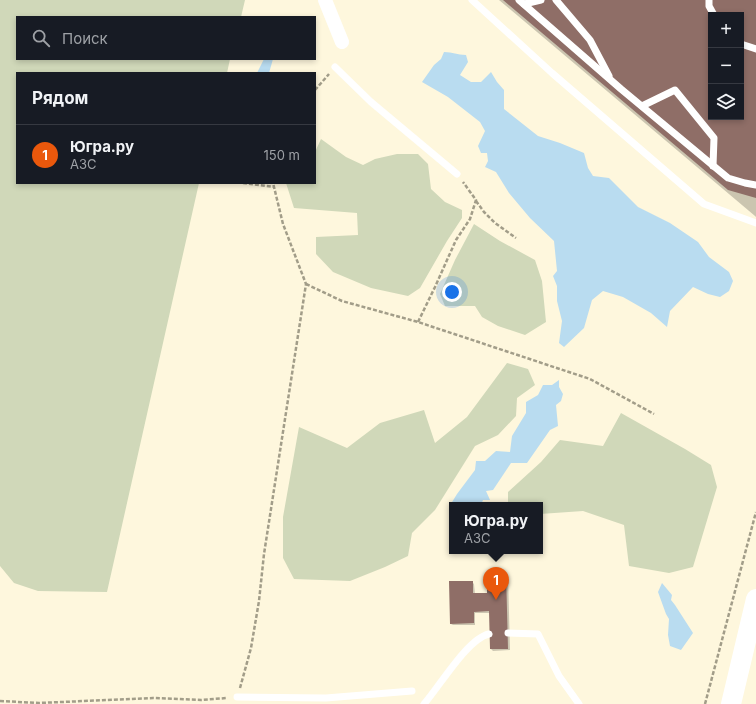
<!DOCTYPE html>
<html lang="ru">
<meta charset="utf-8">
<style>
:root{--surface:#171b24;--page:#20242c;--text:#f1f3f6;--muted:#9ea1a6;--line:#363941;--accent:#ea580c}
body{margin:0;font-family:Inter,sans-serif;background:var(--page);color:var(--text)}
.controls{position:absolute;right:12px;top:12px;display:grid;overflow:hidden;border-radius:0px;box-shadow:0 2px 6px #0003}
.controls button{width:36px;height:36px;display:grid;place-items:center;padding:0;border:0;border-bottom:1px solid var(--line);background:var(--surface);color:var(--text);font:20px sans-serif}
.you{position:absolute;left:452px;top:292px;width:14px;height:14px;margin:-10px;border:3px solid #fff;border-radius:50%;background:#1a73e8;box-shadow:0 0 0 6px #1a73e833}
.badge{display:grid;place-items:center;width:26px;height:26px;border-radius:50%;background:var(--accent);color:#fff;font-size:13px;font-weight:700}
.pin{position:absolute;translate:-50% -33px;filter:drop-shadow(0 1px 2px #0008)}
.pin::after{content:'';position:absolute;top:21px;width:14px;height:12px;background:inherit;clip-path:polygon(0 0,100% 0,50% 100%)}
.popup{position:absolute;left:449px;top:502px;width:94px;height:52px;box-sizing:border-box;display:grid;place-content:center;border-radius:0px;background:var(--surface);filter:drop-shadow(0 1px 3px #0005);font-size:13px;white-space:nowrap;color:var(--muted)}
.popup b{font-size:15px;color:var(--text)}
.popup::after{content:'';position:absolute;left:50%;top:100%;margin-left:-8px;border:8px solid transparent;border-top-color:var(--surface)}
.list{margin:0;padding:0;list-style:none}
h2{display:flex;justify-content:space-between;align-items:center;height:52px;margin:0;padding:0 16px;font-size:17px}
h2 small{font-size:13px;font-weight:400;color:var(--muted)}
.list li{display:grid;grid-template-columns:26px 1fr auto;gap:12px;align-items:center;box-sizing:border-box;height:60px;padding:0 16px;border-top:1px solid var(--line)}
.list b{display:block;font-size:15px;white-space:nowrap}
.list p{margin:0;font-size:13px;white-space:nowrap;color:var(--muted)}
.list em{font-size:13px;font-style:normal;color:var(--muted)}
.icon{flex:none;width:22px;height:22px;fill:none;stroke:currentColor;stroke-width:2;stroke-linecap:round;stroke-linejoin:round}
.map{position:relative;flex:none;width:756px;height:704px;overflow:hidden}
.search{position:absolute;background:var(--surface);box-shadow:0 2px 6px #0003;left:16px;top:16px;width:300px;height:44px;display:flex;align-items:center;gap:10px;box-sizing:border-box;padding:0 14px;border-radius:0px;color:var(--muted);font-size:15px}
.panel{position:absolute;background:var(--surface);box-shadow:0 2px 6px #0003;left:16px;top:72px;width:300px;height:112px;border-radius:0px}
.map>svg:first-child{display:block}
</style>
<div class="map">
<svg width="756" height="704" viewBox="0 0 756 704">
<rect width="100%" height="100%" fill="#fef7dd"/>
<g fill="#d0d8b9">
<polygon points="0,0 245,0 241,17 17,17 17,59 230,59 227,73 17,73 17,183 199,183 107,592 38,591 14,583 0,566"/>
<polygon points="321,139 346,157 363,165 375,159 397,154 418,154 428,164 431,189 445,202 462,210 462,218 447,241 420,288 408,296 371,288 333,272 316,254 316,237 358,235 357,213 294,208 286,183 315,183 315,152"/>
<polygon points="474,224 500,241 535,260 542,281 546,322 525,335 498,326 482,317 475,306 445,306 440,294 455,260"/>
<polygon points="507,363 528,369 535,385 517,398 516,416 498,435 475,446 435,510 412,533 408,556 385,567 350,581 294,579 283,558 283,517 299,427 347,448 380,423 424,410 435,443 467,417"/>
<polygon points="621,413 685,449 711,465 717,487 693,567 669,573 629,566 624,525 583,511 540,514 540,505 508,505 508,492 541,462 560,440 603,446"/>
</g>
<g fill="#b9dcf0">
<path d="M 444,52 C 453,52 457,55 466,55 L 468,62 L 460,75 L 471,82 L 481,82 L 491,72 L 497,82 L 504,90 L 504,109 L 538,136 L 560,143 L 584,153 L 588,168 L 593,176 L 609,178 L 638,207 L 670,223 L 698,242 L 709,257 L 729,272 L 733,281 L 729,291 L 720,297 L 708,294 L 693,287 L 670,311 L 667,327 L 651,313 L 623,297 L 603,291 L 592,300 L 584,328 L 564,347 L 559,343 L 562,321 L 557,301 L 557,286 L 553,276 L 557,271 L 554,241 L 530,218 L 509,193 L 496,172 L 485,167 L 488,161 L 487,153 L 481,153 L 478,146 L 485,131 L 480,122 L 448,97 L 422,82 L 434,65 L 441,59 Z"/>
<polygon points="264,59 273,59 269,73 257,73"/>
<polygon points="559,380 559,387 563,394 561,401 556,405 558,426 550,430 527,463 511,463 493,490 486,491 490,500 483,500 481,505 452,505 452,522 450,522 449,507 457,494 475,470 476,461 485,461 496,451 510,452 512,436 526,413 526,402 538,395 543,385 552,385"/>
<polygon points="662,583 672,595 671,600 675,605 693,633 681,650 670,646 668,635 669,619 666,614 658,592"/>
</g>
<g fill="#0003" fill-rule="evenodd">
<path d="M 499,0 L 756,0 L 756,217 L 755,216 ZM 711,15 L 741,15 L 741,117 L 711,117 Z"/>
<polygon points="506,573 508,575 510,650 493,651 491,649 490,613 475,613 475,625 453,625 451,624 472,582 474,584 475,594 488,594 488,574"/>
</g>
<g fill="#8f6e67" fill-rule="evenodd">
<path d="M 503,0 L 756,0 L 756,198 L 728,190 ZM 711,15 L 741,15 L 741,117 L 711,117 Z"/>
<polygon points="506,572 508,649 490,649 489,611 474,612 474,623 450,624 449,581 473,581 473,593 487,593 487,573"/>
</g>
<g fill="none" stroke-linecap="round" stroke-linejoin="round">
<g stroke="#a29d89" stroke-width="2.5" stroke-dasharray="4 2" stroke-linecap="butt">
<polyline points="315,90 329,74"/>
<polyline points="243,183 274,187"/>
<polyline points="476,201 484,212 495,223 516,238"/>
<polyline points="306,284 342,301 418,322 590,379 654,414"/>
<polyline points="418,322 435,287 456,240 470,219 476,200 463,182"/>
<polyline points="240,688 251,648 259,601 264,554 306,284 283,224 274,187 273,183"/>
<polyline points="0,701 39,703 153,698 201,700 227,698"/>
<polyline points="705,704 756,512"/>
</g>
<g stroke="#fff" stroke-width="7">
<polyline points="472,0 552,73 704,204 756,223"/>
<polyline points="519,0 621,89 728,178 745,183 756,185"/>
<polyline points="556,0 590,40 609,76"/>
<polyline points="709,0 709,6 714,15"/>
<polyline points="524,4 541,0"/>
<polyline points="741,44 756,49"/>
<polyline points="335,67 371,102 457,174"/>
<polyline points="642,106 675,90 714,138 713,166"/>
<polyline points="508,633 538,634 559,676 579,704"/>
<polyline points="237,697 326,698 412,691"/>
<path d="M 424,704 C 440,686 467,639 489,634"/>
</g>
<polyline stroke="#fff" stroke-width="14" points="325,0 342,42"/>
<polyline stroke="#fff" stroke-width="20" points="731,704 756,599"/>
</g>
</svg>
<div class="controls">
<button>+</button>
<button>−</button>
<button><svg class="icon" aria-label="layers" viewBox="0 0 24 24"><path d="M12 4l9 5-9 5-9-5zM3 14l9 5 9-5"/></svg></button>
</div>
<div class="you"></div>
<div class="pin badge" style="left:496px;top:600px">1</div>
<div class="popup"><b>Югра.ру</b>АЗС</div>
<div class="search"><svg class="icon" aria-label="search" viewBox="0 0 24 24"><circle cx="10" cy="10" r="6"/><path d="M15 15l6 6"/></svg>Поиск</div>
<section class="panel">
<h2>Рядом<small></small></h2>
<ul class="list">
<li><span class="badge">1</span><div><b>Югра.ру</b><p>АЗС</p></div><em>150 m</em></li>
</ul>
</section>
</div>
